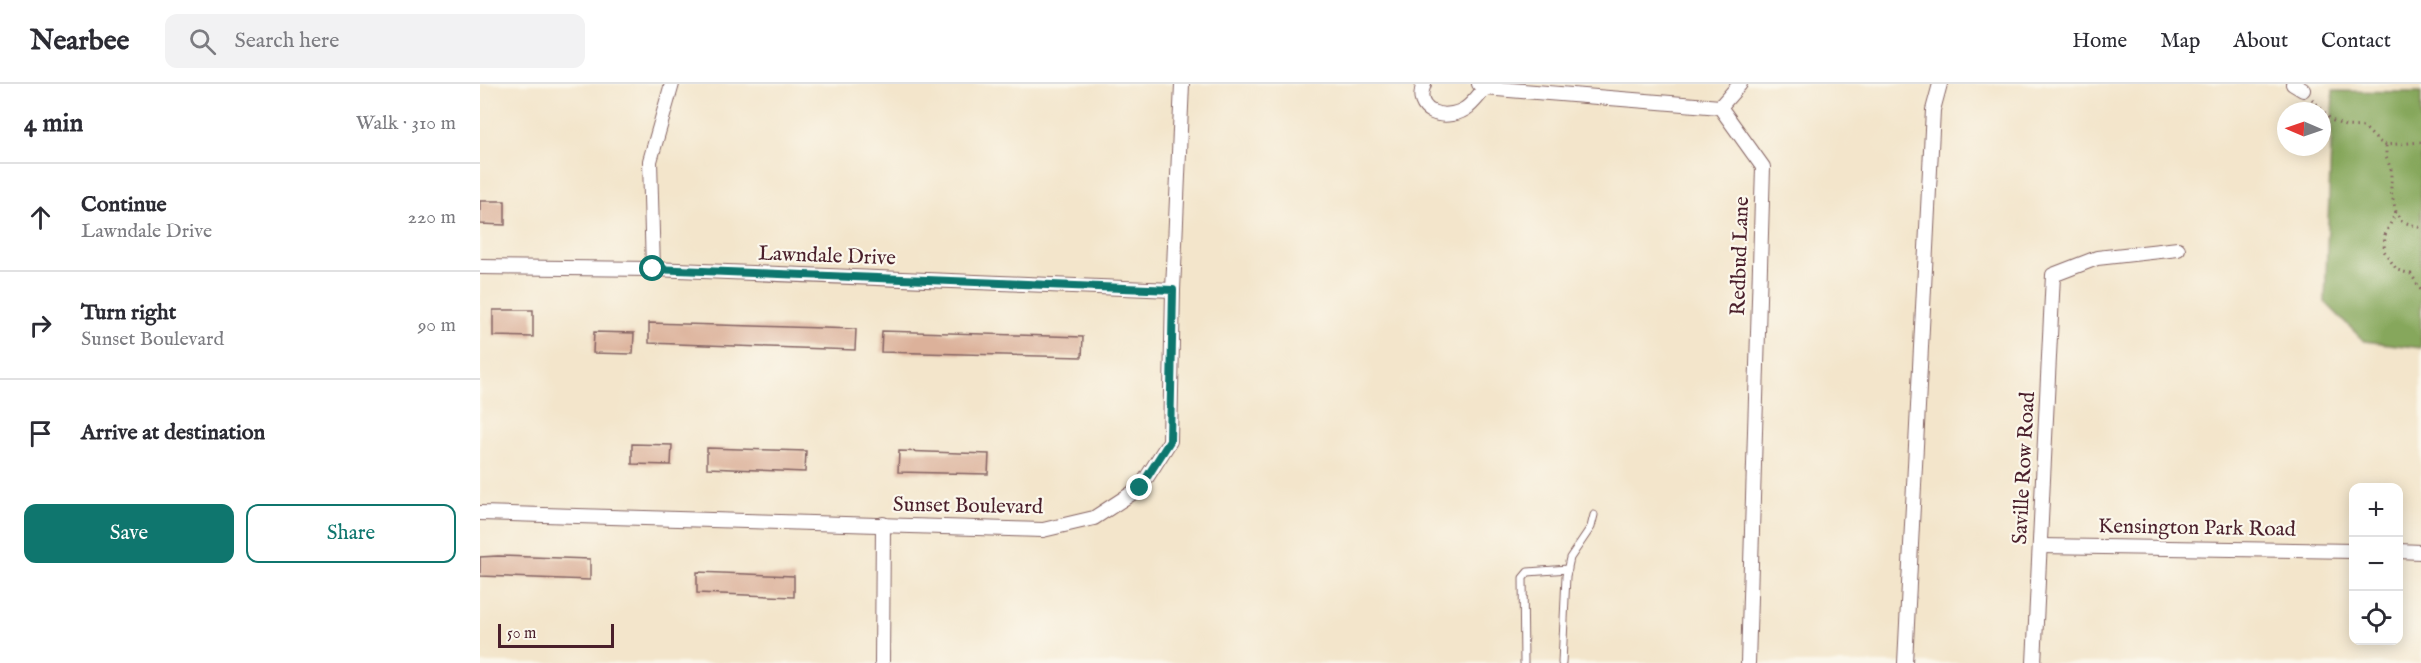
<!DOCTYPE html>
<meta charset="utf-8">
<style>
:root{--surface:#fff;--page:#f2f2f3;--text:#2b2b33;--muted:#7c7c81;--line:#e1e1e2;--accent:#0f766e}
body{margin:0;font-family:"IM FELL English",serif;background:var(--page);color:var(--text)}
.controls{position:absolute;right:18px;bottom:18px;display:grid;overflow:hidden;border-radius:12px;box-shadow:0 3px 15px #0003}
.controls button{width:54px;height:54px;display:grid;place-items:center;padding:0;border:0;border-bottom:2px solid var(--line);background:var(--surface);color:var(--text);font:30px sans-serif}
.compass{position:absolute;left:1797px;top:18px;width:54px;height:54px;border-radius:50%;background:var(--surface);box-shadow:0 3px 15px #0003;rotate:272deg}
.scale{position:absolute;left:18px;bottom:15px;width:116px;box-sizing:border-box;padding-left:6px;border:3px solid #4a1f2b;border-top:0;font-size:16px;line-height:21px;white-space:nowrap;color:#4a1f2b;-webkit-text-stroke:4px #fbf7ec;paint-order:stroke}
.stop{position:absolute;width:18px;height:18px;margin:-14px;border:4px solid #0f766e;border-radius:50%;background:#fff}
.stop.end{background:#0f766e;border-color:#fff;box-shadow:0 2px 6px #0008}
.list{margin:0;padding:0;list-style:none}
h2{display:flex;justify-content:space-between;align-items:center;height:78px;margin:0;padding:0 24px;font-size:26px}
h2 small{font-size:20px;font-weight:400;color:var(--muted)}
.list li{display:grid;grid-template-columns:39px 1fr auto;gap:18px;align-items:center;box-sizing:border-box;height:108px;padding:0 24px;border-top:2px solid var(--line)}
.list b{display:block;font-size:22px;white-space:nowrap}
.list p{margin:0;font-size:20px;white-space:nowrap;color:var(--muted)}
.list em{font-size:20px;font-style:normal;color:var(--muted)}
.actions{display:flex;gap:12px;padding:18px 24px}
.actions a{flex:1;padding:14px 0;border:2px solid var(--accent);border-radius:12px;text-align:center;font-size:21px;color:var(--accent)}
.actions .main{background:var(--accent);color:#fff}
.icon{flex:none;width:33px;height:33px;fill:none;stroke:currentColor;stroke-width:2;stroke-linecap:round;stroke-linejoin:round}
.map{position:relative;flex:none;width:1941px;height:579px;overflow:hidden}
header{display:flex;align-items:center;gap:36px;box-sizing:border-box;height:84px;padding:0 30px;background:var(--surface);border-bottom:2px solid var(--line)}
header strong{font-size:28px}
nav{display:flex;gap:33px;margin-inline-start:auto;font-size:21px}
.search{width:420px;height:54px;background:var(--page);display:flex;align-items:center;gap:15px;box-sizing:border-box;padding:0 21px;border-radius:12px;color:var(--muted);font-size:22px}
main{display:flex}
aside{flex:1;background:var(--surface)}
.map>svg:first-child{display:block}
</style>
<header>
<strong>Nearbee</strong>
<div class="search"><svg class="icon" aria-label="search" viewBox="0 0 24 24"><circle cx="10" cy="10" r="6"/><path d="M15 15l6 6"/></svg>Search here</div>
<nav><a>Home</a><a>Map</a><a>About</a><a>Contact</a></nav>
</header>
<main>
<aside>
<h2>4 min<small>Walk · 310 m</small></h2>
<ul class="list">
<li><svg class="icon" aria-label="ahead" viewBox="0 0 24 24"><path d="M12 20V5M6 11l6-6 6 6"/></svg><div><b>Continue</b><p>Lawndale Drive</p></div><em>220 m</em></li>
<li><svg class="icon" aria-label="right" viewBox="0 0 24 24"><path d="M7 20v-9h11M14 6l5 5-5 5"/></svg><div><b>Turn right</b><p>Sunset Boulevard</p></div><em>90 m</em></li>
<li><svg class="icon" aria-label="arrive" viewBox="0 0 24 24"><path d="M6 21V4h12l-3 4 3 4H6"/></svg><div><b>Arrive at destination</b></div></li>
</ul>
<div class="actions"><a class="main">Save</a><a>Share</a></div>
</aside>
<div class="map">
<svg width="1941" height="579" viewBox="0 0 1941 579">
<rect width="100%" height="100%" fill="#fbf7ec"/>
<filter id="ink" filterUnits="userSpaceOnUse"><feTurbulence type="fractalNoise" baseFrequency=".0167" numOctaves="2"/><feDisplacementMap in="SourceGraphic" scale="12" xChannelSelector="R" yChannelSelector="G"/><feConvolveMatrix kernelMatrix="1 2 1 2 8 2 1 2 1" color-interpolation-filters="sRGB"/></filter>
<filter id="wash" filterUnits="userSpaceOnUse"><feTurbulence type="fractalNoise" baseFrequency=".008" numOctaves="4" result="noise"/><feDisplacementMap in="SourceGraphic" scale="24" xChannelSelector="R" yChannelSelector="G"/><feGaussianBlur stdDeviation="1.35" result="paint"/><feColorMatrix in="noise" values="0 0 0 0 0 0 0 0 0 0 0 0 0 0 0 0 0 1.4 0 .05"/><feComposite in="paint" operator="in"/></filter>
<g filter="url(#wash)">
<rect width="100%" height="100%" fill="#f3e5cb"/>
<polygon fill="#86a75b" stroke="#686343" stroke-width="1.5" points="1853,7 1941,8 1941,264 1884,257 1845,218"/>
<g id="blocks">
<g fill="#dcb19a">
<polygon points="0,117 25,117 25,141 0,140"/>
<polygon points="13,226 53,226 53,253 13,252"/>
<polygon points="169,239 376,245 375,266 169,259"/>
<polygon points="402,247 603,253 602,273 401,268"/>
<polygon points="114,248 154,249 153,270 113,269"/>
<polygon points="152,360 192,361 191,381 152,380"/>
<polygon points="227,364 326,367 325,388 227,384"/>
<polygon points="419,367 509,370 508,390 418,388"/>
<polygon points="18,472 110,475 110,496 0,492 0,473"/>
<polygon points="217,488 314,492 314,513 217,509"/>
</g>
</g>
</g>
<g filter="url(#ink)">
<use href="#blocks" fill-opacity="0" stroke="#856463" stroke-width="1.5"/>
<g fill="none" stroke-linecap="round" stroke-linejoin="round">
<defs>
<g id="lane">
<polyline points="1044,579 1043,494 1048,488 1088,485"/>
<polyline points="1082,579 1086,492 1090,474 1111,443 1114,431"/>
</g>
<g id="street">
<path d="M 944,0 C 932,28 964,38 985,25 C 992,21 999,11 1005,4"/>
<polyline points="999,0 1005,4 1240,23 1283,83 1268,579"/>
<polyline points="1813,0 1823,6"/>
<polyline points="1240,23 1260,0"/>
<polyline points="0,183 173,185 693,206"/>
<polyline points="173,185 170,77 192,0"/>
<polyline points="0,429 563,446 614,434 660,404 690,357 693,206 702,0"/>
<polyline points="1560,462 1874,467"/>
<polyline points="1918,467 1941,468"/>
<polyline points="402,579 403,440"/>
<polyline points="1425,579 1453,26 1460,0"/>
<polyline points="1554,579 1573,191 1617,174 1698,165"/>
</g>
</defs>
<use href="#lane" stroke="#856463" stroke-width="9"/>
<use href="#street" stroke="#856463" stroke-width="16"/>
<g stroke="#856463" stroke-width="3" stroke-dasharray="1.5 4.5" stroke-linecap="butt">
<polyline points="1832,15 1851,36 1865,42 1884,43 1898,57 1906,61"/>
<polyline points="1941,58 1906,61 1906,73 1911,85 1911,107 1916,128 1921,137 1941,144"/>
<polyline points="1916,128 1905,151 1904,167 1917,186 1931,190 1941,206"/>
</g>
<use href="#lane" stroke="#fff" stroke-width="7"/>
<use href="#street" stroke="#fff" stroke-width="14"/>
</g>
</g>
<g fill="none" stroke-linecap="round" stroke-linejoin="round" filter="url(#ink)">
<polyline stroke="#0f766e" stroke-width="8" points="173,185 693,206 690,357 660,404"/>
</g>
<g text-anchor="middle" stroke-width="4.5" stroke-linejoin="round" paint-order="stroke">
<g font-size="21" fill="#4a1f2b" stroke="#fbf7ec">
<text transform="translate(347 171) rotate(2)" y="7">Lawndale Drive</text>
<text transform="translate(1259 172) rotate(-88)" y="7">Redbud Lane</text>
<text transform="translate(1543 384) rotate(-87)" y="7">Saville Row Road</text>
<text transform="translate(488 421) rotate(1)" y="7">Sunset Boulevard</text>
<text transform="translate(1717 443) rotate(1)" y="7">Kensington Park Road</text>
</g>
</g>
</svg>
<div class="controls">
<button>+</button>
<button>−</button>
<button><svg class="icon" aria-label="locate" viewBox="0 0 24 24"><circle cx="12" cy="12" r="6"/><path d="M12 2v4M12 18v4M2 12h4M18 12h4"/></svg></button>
</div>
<svg class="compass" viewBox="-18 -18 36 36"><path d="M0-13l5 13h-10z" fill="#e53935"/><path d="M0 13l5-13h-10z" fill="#7c7c81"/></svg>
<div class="scale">50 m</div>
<div class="stop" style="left:173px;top:185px"></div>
<div class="stop end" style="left:660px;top:404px"></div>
</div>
</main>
